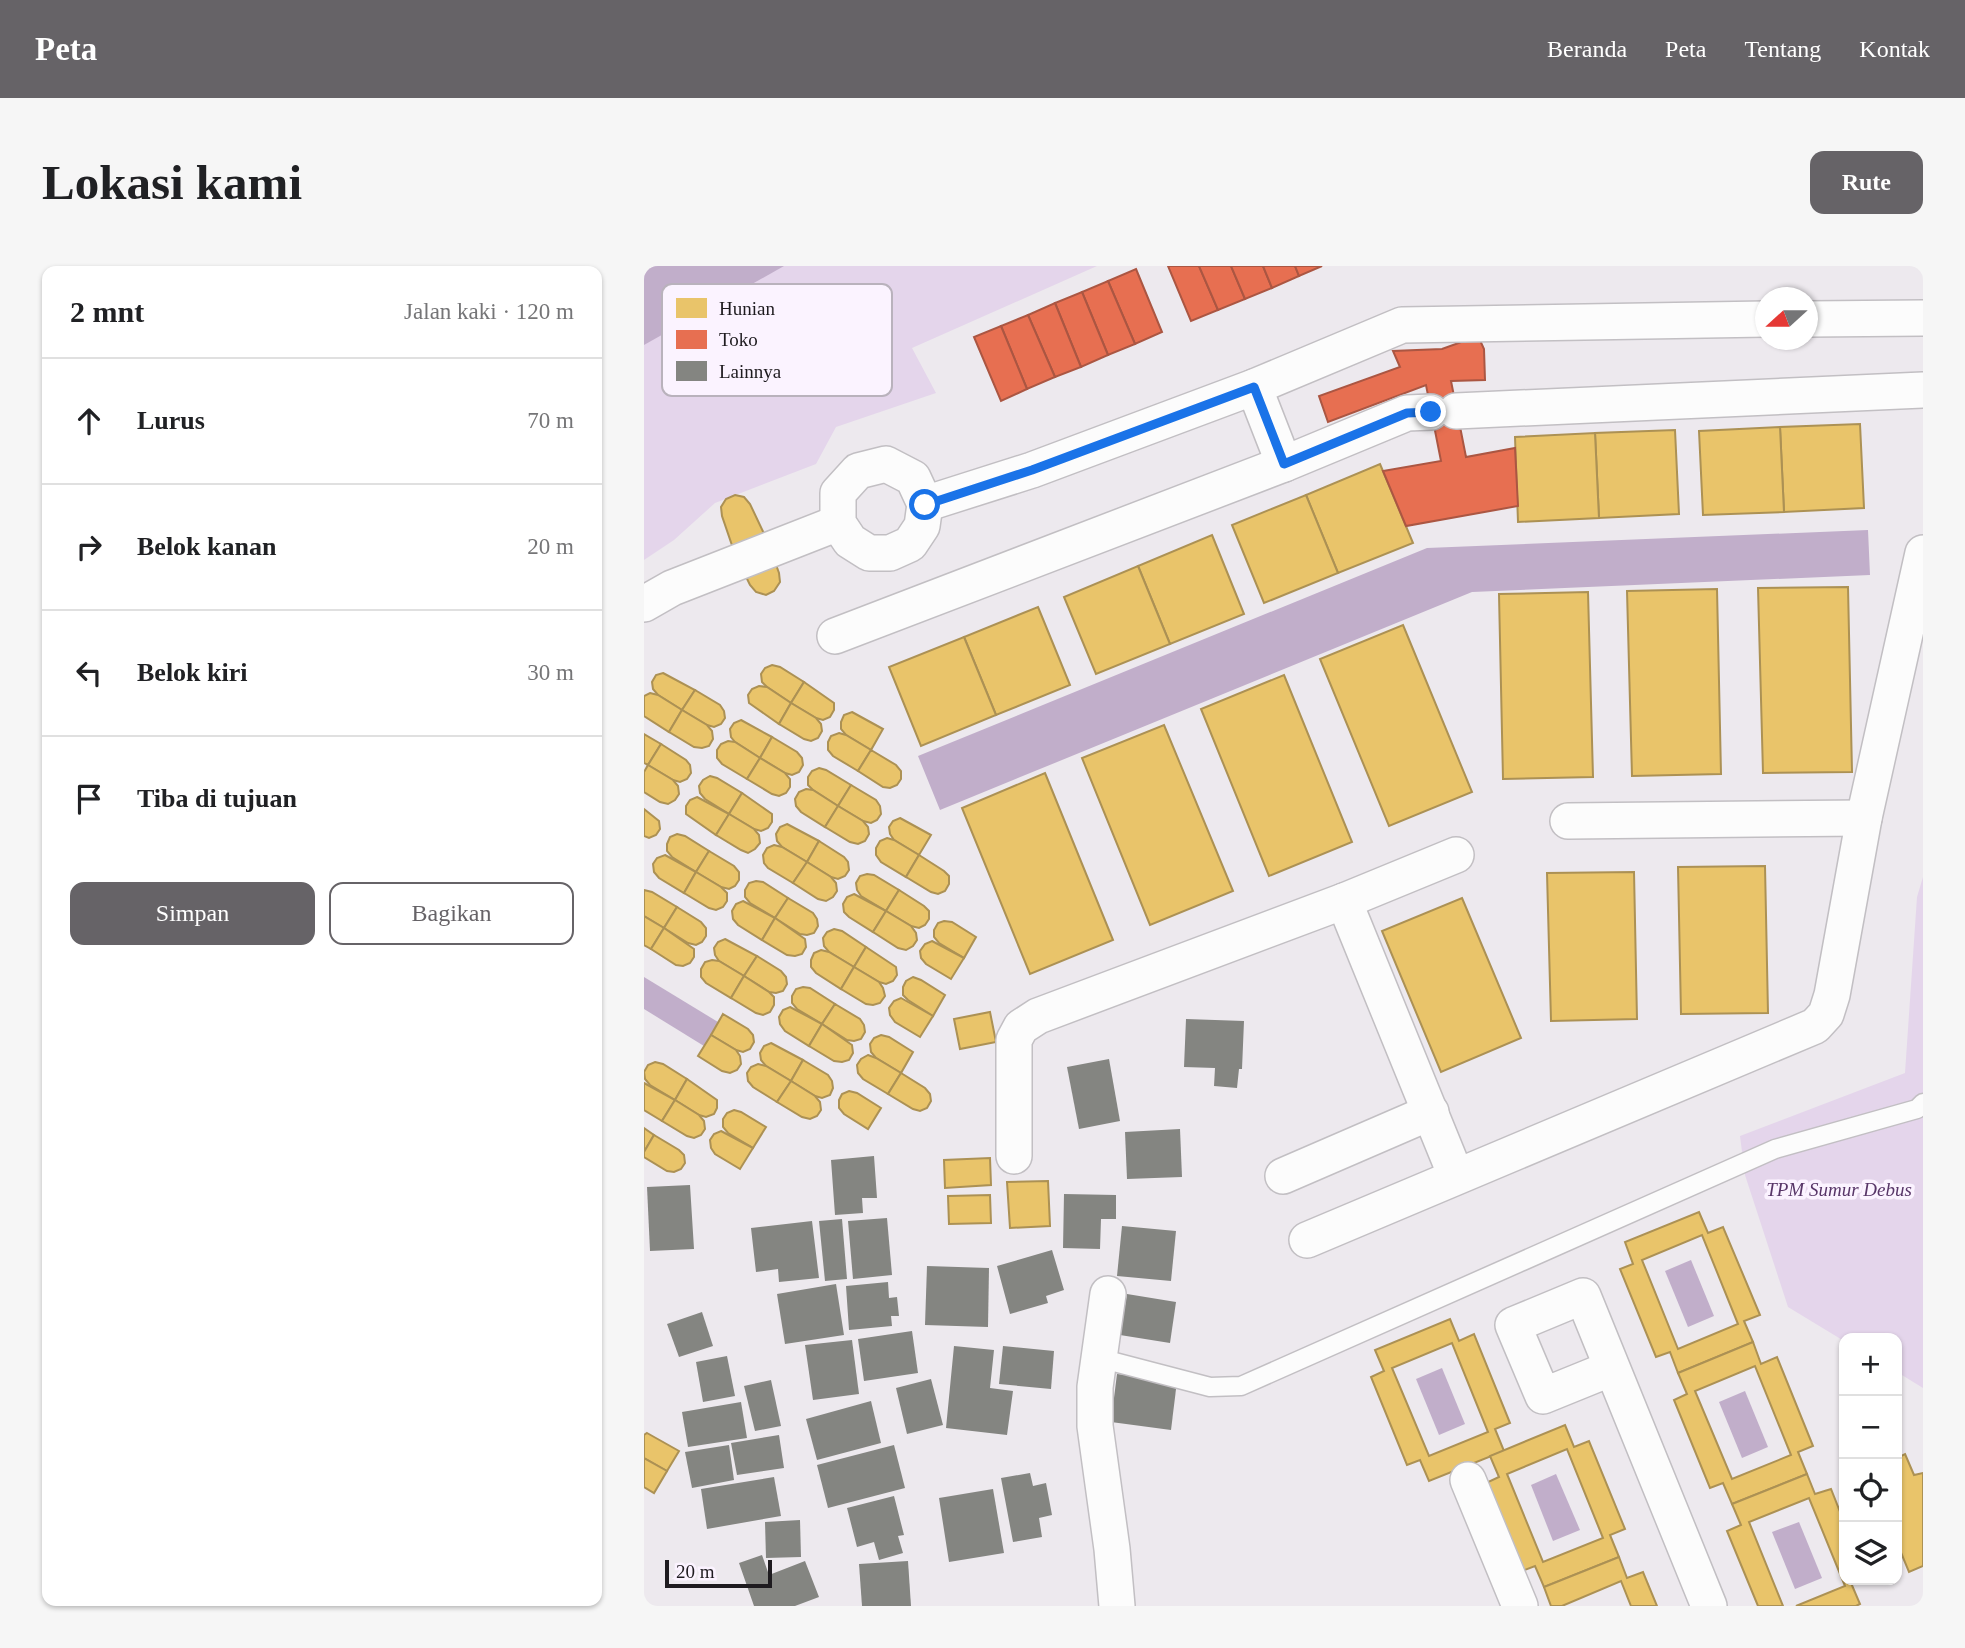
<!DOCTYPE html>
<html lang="id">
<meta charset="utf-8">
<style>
:root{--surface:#fff;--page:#f6f6f6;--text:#202124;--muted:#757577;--line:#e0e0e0;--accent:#666367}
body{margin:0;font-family:"Times New Roman",serif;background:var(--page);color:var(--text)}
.controls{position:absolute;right:21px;bottom:21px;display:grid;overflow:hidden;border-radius:14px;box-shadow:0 2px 5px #0004}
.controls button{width:63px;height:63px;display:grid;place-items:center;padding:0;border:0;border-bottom:2px solid var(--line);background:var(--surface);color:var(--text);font:35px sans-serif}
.compass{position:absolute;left:1111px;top:21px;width:63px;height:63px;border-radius:50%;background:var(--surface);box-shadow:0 2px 5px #0004;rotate:249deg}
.scale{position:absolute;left:21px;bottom:18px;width:107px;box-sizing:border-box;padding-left:7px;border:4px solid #1e1b1f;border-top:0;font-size:19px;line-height:24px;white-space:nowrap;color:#1e1b1f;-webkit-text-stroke:5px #fbf3ff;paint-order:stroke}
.stop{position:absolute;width:21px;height:21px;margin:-16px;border:5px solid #1a73e8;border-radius:50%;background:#fff}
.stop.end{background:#1a73e8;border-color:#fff;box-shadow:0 2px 7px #0008}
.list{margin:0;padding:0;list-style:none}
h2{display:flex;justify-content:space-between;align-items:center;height:91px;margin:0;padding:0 28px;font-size:30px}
h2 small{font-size:23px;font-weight:400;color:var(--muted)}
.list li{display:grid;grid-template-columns:46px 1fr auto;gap:21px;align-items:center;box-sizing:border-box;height:126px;padding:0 28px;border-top:2px solid var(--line)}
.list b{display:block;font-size:26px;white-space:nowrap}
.list em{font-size:23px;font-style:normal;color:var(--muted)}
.actions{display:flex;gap:14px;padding:21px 28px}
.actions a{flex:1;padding:16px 0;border:2px solid var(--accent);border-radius:14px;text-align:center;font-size:24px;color:var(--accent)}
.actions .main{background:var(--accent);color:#fff}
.icon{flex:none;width:38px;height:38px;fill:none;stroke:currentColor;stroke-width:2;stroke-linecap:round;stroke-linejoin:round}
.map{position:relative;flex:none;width:1279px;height:1340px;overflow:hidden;border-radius:14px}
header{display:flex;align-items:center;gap:42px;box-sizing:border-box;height:98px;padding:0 35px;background:var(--accent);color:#fff}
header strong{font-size:33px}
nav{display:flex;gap:38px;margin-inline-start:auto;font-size:24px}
.intro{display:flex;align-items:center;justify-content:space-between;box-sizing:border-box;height:168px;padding:0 42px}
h1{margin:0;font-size:49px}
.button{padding:18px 32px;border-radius:14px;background:var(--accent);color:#fff;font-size:24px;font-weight:700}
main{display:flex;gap:42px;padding:0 42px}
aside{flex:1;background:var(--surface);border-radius:14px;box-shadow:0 2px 5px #0004}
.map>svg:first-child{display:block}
</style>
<header>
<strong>Peta</strong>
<nav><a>Beranda</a><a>Peta</a><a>Tentang</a><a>Kontak</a></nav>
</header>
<div class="intro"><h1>Lokasi kami</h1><a class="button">Rute</a></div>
<main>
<aside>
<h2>2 mnt<small>Jalan kaki · 120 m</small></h2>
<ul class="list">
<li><svg class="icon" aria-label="ahead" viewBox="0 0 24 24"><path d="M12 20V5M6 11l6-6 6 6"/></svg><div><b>Lurus</b></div><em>70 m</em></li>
<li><svg class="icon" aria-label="right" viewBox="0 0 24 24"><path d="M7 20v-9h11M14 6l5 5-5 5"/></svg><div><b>Belok kanan</b></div><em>20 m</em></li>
<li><svg class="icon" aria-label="left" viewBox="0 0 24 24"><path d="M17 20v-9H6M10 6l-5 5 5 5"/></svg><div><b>Belok kiri</b></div><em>30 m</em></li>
<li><svg class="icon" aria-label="arrive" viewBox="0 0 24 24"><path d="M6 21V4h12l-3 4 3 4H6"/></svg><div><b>Tiba di tujuan</b></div></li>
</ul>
<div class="actions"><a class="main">Simpan</a><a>Bagikan</a></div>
</aside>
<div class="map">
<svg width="1279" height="1340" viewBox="0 0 1279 1340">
<rect width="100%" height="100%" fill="#ede9ee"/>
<g fill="#e4d5eb">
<polygon points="0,0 453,0 268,82 292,127 192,161 172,198 71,237 30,274 0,294"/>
<polygon points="1279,611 1279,1122 1253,1106 1253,1072 1200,1072 1200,1075 1144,1041 1101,909 1096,870 1261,807 1273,631"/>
</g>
<g fill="#c1aeca">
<polygon points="0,0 140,0 0,79"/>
<polygon points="1224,264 1226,309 828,326 296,544 274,490 783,282"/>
<polygon points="0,711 74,756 60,780 0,743"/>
<polygon points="1047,994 1070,1050 1044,1061 1021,1005"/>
<polygon points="798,1102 821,1158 795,1169 772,1113"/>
<polygon points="1101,1125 1124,1181 1098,1192 1075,1136"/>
<polygon points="912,1208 936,1264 909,1275 887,1219"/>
<polygon points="1155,1256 1178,1312 1151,1323 1128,1266"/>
</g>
<g fill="#e9c46a" stroke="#ac9154" stroke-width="2" fill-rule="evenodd">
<polygon points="1216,158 1220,242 1140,246 1136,161"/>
<polygon points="1136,161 1140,246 1059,249 1055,165"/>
<polygon points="1031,164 1035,248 955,252 951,167"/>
<polygon points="951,167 955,252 874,256 871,171"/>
<polygon points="736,198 769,277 694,307 662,229"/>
<polygon points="91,229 100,231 106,238 123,274 135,307 136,316 130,325 122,329 112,326 106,319 91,288 78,250 77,241 82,233"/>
<polygon points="662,229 694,307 620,337 588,259"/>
<polygon points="568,269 600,348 526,378 494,300"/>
<polygon points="494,300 526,378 452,408 420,331"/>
<polygon points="1204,321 1208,506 1119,507 1114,322"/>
<polygon points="1073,323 1077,508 988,510 983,325"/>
<polygon points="944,326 949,511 859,513 855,328"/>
<polygon points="394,341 426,419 352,449 320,371"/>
<polygon points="759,359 828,526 745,560 676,393"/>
<polygon points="320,371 352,449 277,480 245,401"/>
<polygon points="128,399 136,401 160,416 147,437 123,421 118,416 117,408 121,402"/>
<polygon points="19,407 51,424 38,444 14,429 9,423 8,416 12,409"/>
<polygon points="640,409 708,576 625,610 557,443"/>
<polygon points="160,416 190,437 190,444 186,451 179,454 172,452 147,437"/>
<polygon points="115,420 123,421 147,437 135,458 105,437 104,429 108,423"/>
<polygon points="51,424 76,439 80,445 81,452 77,458 70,461 63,459 38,444"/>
<polygon points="6,427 14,429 38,444 25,466 0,450 0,430"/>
<polygon points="147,437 172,452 177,458 178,465 174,472 167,475 160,473 135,458"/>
<polygon points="38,444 63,459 68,465 69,473 65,480 58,482 50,481 25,466"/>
<polygon points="208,446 239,463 227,484 202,469 197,463 197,456 200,449"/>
<polygon points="97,454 128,471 116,492 91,476 87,471 86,463 90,457"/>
<polygon points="520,459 589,625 506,659 438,492"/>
<polygon points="195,467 202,469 227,484 214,505 189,490 184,484 184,476 187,470"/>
<polygon points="0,468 17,478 4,499 0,497"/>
<polygon points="128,471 153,486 158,492 159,499 155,506 148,509 141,507 116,492"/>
<polygon points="84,475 91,476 116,492 103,513 78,498 73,492 73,484 77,478"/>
<polygon points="17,478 42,494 46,499 47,507 43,513 36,516 29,514 4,499"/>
<polygon points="227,484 252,499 257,505 257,513 253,519 246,522 239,521 214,505"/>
<polygon points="116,492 141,507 146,513 146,521 142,527 135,530 128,528 103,513"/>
<polygon points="4,499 29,514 34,520 35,528 31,534 24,538 16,536 0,526 0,506"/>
<polygon points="175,502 182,504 207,519 194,540 169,524 164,519 164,511 168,505"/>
<polygon points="401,507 469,674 386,708 318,542"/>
<polygon points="66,510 73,512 98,527 85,548 61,533 56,527 55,520 59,514"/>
<polygon points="207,519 232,534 236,540 237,548 233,554 227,557 219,555 194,540"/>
<polygon points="162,523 169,524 194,540 181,561 157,546 152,540 151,533 155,526"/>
<polygon points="98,527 128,548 128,556 124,562 117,565 110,563 85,548"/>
<polygon points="53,531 85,548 72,569 42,548 42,540 46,534"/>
<polygon points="194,540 219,555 224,561 225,568 221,575 214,578 206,576 181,561"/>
<polygon points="0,543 15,555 16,563 12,569 5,572 0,570"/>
<polygon points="85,548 110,563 115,569 116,577 111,583 104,587 97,584 72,569"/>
<polygon points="256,552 287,569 275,589 250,574 246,568 245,561 249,555"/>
<polygon points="143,558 175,575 163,596 138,581 133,575 132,568 136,561"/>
<polygon points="33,568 41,570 65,585 52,606 28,591 23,585 23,578 26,571"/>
<polygon points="243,572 250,574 275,589 262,611 237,596 232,589 232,582 236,575"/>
<polygon points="175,575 200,591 204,596 205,604 201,610 194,613 187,611 163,596"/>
<polygon points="130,579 138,581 163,596 149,617 124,602 120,597 119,589 123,582"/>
<polygon points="65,585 90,600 95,606 95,614 91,620 85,623 77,621 52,606"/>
<polygon points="21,589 52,606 40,627 15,612 10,606 9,598 13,592"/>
<polygon points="275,589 300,605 305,610 305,618 301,625 294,628 287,626 262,611"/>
<polygon points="163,596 187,611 192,617 193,625 189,631 182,635 174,633 149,617"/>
<polygon points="1121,600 1124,747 1037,748 1034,601"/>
<polygon points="52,606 77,621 83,627 83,635 79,641 72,644 65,642 40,627"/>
<polygon points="990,606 993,753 907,755 903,607"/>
<polygon points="223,608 230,609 255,624 242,645 217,630 213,624 212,617 216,610"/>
<polygon points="112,615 119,616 144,632 131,652 106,637 101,631 101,624 105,617"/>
<polygon points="0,624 8,626 33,641 20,662 0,650"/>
<polygon points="255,624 280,640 285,645 285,653 281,659 275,662 267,660 242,645"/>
<polygon points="210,628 242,645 229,666 205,651 200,646 199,638 203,631"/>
<polygon points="144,632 169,647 173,653 174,660 170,667 163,669 156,668 131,652"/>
<polygon points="818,632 877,772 797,806 738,665"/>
<polygon points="99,635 131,652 118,674 94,659 89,653 88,645 92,638"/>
<polygon points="33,641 57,656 62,662 62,670 58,676 52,679 44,677 20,662"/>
<polygon points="242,645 267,660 272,667 273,674 269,680 262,684 254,682 229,666"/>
<polygon points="0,650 20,662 7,683 0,679"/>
<polygon points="131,652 161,673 162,681 158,688 151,690 143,689 118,674"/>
<polygon points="300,655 308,656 332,671 320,692 295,677 290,671 290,664 294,657"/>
<polygon points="20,662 50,683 50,691 46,697 39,700 32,699 7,683"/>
<polygon points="190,663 198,665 222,681 210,701 185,686 180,680 179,672 183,666"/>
<polygon points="81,673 113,690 100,710 75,695 71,689 70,682 74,676"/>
<polygon points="288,675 320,692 307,713 282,698 277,692 276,685 281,678"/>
<polygon points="222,681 252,701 253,709 249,715 242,718 235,716 210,701"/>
<polygon points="177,684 185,686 210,701 197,723 172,707 167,701 167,694 170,687"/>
<polygon points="113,690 137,705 142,711 143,718 139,725 132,727 125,726 100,710"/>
<polygon points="68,694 75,695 100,710 87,732 62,717 57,711 57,703 61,696"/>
<polygon points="210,701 235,716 239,722 241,730 236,737 229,739 222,738 197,723"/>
<polygon points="100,710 125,726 130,731 130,739 126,746 119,749 112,747 87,732"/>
<polygon points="269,711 277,714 301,729 289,750 264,734 259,729 259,721 262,715"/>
<polygon points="159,721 166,722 191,738 178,758 153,743 148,737 148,730 152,723"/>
<polygon points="257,732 289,750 276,771 251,756 246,749 245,742 250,735"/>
<polygon points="191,738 216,753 220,759 221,766 217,773 210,775 203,774 178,758"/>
<polygon points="146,741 178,758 165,780 141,765 136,758 135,751 139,744"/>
<polygon points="346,746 352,776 316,783 310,753"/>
<polygon points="79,748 104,763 109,769 110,776 106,783 99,786 92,784 67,769"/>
<polygon points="178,758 208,779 209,787 205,794 198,796 190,795 165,780"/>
<polygon points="67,769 92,784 96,790 97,798 93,804 86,807 78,805 54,790"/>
<polygon points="237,769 245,771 269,786 257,807 232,792 227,786 226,778 230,772"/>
<polygon points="127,777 159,794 147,815 122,800 117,794 116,787 120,780"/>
<polygon points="224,789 232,792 257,807 244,828 219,813 214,807 213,799 217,793"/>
<polygon points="159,794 184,809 188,815 189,822 186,829 178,832 171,830 147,815"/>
<polygon points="11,796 19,798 43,813 31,834 6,819 1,813 0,806 4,799"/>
<polygon points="114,798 122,800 147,815 133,836 109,821 104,815 103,807 107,801"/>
<polygon points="257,807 281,822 286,828 287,835 283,842 276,845 269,843 244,828"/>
<polygon points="43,813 73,834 73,842 70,848 62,851 55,849 31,834"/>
<polygon points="147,815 171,830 176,836 177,844 173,850 166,853 158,851 133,836"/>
<polygon points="0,817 31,834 18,855 0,844"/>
<polygon points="205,825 213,827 237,842 224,863 200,848 195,842 195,834 198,828"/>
<polygon points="31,834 55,849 60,855 61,863 57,869 50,872 43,870 18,855"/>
<polygon points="90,844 97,846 122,861 109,882 84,867 79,861 79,853 83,847"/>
<polygon points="0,862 10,869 0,886"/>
<polygon points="77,865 109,882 96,903 71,888 67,882 66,874 70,868"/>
<polygon points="10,869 35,884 40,889 41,897 37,903 30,906 23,905 0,891 0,886"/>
<polygon points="346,892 347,919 301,922 300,894"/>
<polygon points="404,915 406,960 366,962 363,916"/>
<polygon points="346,929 347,957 305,958 304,930"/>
<path d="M 1055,946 L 1064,967 L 1079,961 L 1116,1049 L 1100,1055 L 1109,1076 L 1034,1107 L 1026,1086 L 1012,1091 L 976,1003 L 989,998 L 981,976 ZM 1058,969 L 1094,1058 L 1034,1083 L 998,994 Z"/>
<path d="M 806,1053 L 815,1075 L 830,1068 L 866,1157 L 851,1163 L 860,1185 L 785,1215 L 776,1194 L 763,1199 L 727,1111 L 740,1105 L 731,1084 ZM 808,1077 L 844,1166 L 785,1190 L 748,1102 Z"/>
<path d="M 1109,1076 L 1117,1098 L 1133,1091 L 1169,1180 L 1154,1186 L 1163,1208 L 1088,1238 L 1079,1217 L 1066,1222 L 1030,1134 L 1043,1128 L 1034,1107 ZM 1111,1100 L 1147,1189 L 1088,1213 L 1051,1125 Z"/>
<path d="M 921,1159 L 930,1181 L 945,1175 L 981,1263 L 966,1269 L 975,1291 L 900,1321 L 891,1300 L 878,1305 L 842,1217 L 855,1211 L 846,1190 ZM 923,1183 L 959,1272 L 899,1296 L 863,1208 Z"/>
<polygon points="3,1167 35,1185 23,1205 0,1192 0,1169"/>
<polygon points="1261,1188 1270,1209 1279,1207 1279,1300 1265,1306 1253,1277 1253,1192"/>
<polygon points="0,1192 23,1205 10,1227 0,1221"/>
<polygon points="1163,1208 1171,1228 1187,1223 1200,1256 1200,1314 1215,1314 1207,1317 1216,1338 1212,1340 1152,1340 1201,1320 1165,1232 1105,1256 1139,1340 1114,1340 1083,1265 1097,1259 1088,1238"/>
<polygon points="975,1291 983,1312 999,1306 1013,1340 987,1340 977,1315 918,1340 907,1340 900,1321"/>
</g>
<g fill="#e76f51" stroke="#ab5642" stroke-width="2">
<polygon points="524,0 555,0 574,44 547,55"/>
<polygon points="555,0 587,0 601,33 574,44"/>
<polygon points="587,0 619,0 628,22 601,33"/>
<polygon points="619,0 651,0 655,10 628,22"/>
<polygon points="651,0 678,0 655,10"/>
<polygon points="492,3 518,66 491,78 464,15"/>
<polygon points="464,15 491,78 464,89 438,26"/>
<polygon points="438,26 464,89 437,101 411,37"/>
<polygon points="411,37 437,101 411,111 384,49"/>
<polygon points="384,49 411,111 383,123 357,60"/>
<polygon points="357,60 383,123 357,135 330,71"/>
<polygon points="834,70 840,83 841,114 807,115 822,191 871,182 874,240 762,260 739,205 797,195 782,119 684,156 675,130 756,101 749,85 798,83"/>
</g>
<g fill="#848581">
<polygon points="542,753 600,755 598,803 595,803 593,822 570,820 571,802 540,801"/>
<polygon points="465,793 476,855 435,863 423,801"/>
<polygon points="536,863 538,911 483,913 481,866"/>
<polygon points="230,890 233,932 218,932 219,947 191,949 187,894"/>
<polygon points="46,919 50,983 6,985 3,921"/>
<polygon points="420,928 472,929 472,953 457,953 456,983 419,982"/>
<polygon points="243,952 248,1009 209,1013 204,955"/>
<polygon points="198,953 203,1013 181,1015 175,955"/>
<polygon points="168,955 175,1012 135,1016 134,1003 112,1006 107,962"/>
<polygon points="478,960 532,965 527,1015 473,1010"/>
<polygon points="408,984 420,1024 402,1030 404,1037 366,1048 353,1000"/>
<polygon points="283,1000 345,1002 344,1061 281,1059"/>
<polygon points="244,1016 245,1032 253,1031 255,1050 247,1050 248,1060 205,1064 202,1020"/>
<polygon points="192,1018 200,1069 141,1078 133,1028"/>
<polygon points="483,1028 532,1036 526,1077 476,1069"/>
<polygon points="58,1046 69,1080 35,1091 23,1058"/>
<polygon points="268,1065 274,1107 220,1115 214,1073"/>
<polygon points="208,1074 215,1128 169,1134 161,1079"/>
<polygon points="310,1080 350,1084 346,1122 369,1125 363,1169 302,1162"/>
<polygon points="359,1080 410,1085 407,1123 355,1118"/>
<polygon points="83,1090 91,1130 59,1136 52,1096"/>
<polygon points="473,1108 533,1115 527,1164 467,1156"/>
<polygon points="287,1113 299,1159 263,1168 252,1122"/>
<polygon points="127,1114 137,1160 111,1165 100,1120"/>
<polygon points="227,1135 237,1177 173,1194 162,1153"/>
<polygon points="97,1136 103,1172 44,1181 38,1146"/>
<polygon points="135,1169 140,1202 93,1209 87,1177"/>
<polygon points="85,1179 90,1214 48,1222 41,1186"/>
<polygon points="250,1179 261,1222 184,1242 173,1199"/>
<polygon points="386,1207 389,1220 402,1217 408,1249 395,1252 398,1271 369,1276 357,1212"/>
<polygon points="130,1211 137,1250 63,1263 57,1223"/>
<polygon points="349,1223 360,1287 305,1296 295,1232"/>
<polygon points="250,1230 260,1269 254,1270 259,1287 235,1294 230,1276 213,1281 203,1242"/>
<polygon points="156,1254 157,1291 122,1292 121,1256"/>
<polygon points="118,1289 125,1309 161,1295 175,1331 151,1340 110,1340 95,1297"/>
<polygon points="264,1295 267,1340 218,1340 215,1298"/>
</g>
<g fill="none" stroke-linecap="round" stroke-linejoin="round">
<defs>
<polyline id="lane" points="455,1092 566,1121 597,1120 1131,883 1273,843 1279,837"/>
<g id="street">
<polyline points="1164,53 1279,52"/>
<polyline points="610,121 640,198"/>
<polyline points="812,145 1279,124"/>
<polygon points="242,198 269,212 281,238 278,260 266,278 246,287 225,287 206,275 194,257 194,227 214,205"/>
<polyline points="281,238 388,204 610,121 758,59 1122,53"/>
<polyline points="0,338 28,322 194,257"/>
<polyline points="191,370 640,198 763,147 787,146"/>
<polyline points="924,555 1220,552"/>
<polyline points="700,635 812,910"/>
<polyline points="370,890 370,774 377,761 394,750 700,635 812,589"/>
<polyline points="639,910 787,846"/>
<polyline points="663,974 1171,760 1182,748 1188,729 1220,552 1279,287"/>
<polyline points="464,1028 451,1121 451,1160 468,1283 473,1340"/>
<polyline points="968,1102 899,1130 869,1059 939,1030 1065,1340"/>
<polyline points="824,1214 876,1340"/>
</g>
</defs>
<use href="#lane" stroke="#c2bfc3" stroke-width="21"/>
<use href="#street" stroke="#c2bfc3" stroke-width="38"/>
<use href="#lane" stroke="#fcfcfc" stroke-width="18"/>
<use href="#street" stroke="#fcfcfc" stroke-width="35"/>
</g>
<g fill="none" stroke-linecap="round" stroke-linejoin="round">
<polyline stroke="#1a73e8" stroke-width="9" points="281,239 388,204 610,121 640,198 763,147 787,146"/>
</g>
<g text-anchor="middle" stroke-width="7" stroke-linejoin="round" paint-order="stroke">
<g font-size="19" font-style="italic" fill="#583668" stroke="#fbf3ff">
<text x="1195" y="930">TPM Sumur Debus</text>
</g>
</g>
<rect x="18" y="18" width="230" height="112" rx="10" fill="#fbf3ff" stroke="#b9b2bc" stroke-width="2"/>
<rect x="32" y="32" width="31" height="20" fill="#e9c46a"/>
<rect x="32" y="64" width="31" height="19" fill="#e76f51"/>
<rect x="32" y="95" width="31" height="20" fill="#848581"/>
<g font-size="19" fill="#1e1b1f">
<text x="75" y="49">Hunian</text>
<text x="75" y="80">Toko</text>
<text x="75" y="112">Lainnya</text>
</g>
</svg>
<div class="controls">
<button>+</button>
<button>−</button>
<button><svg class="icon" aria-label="locate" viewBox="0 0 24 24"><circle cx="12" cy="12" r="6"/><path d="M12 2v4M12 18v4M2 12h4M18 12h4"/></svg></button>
<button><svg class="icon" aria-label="layers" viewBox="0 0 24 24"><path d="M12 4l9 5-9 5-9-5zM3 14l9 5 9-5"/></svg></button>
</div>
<svg class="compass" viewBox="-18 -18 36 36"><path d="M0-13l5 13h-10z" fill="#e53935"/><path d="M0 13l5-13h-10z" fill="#757577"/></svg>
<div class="scale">20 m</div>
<div class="stop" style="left:281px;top:239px"></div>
<div class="stop end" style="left:787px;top:146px"></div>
</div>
</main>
